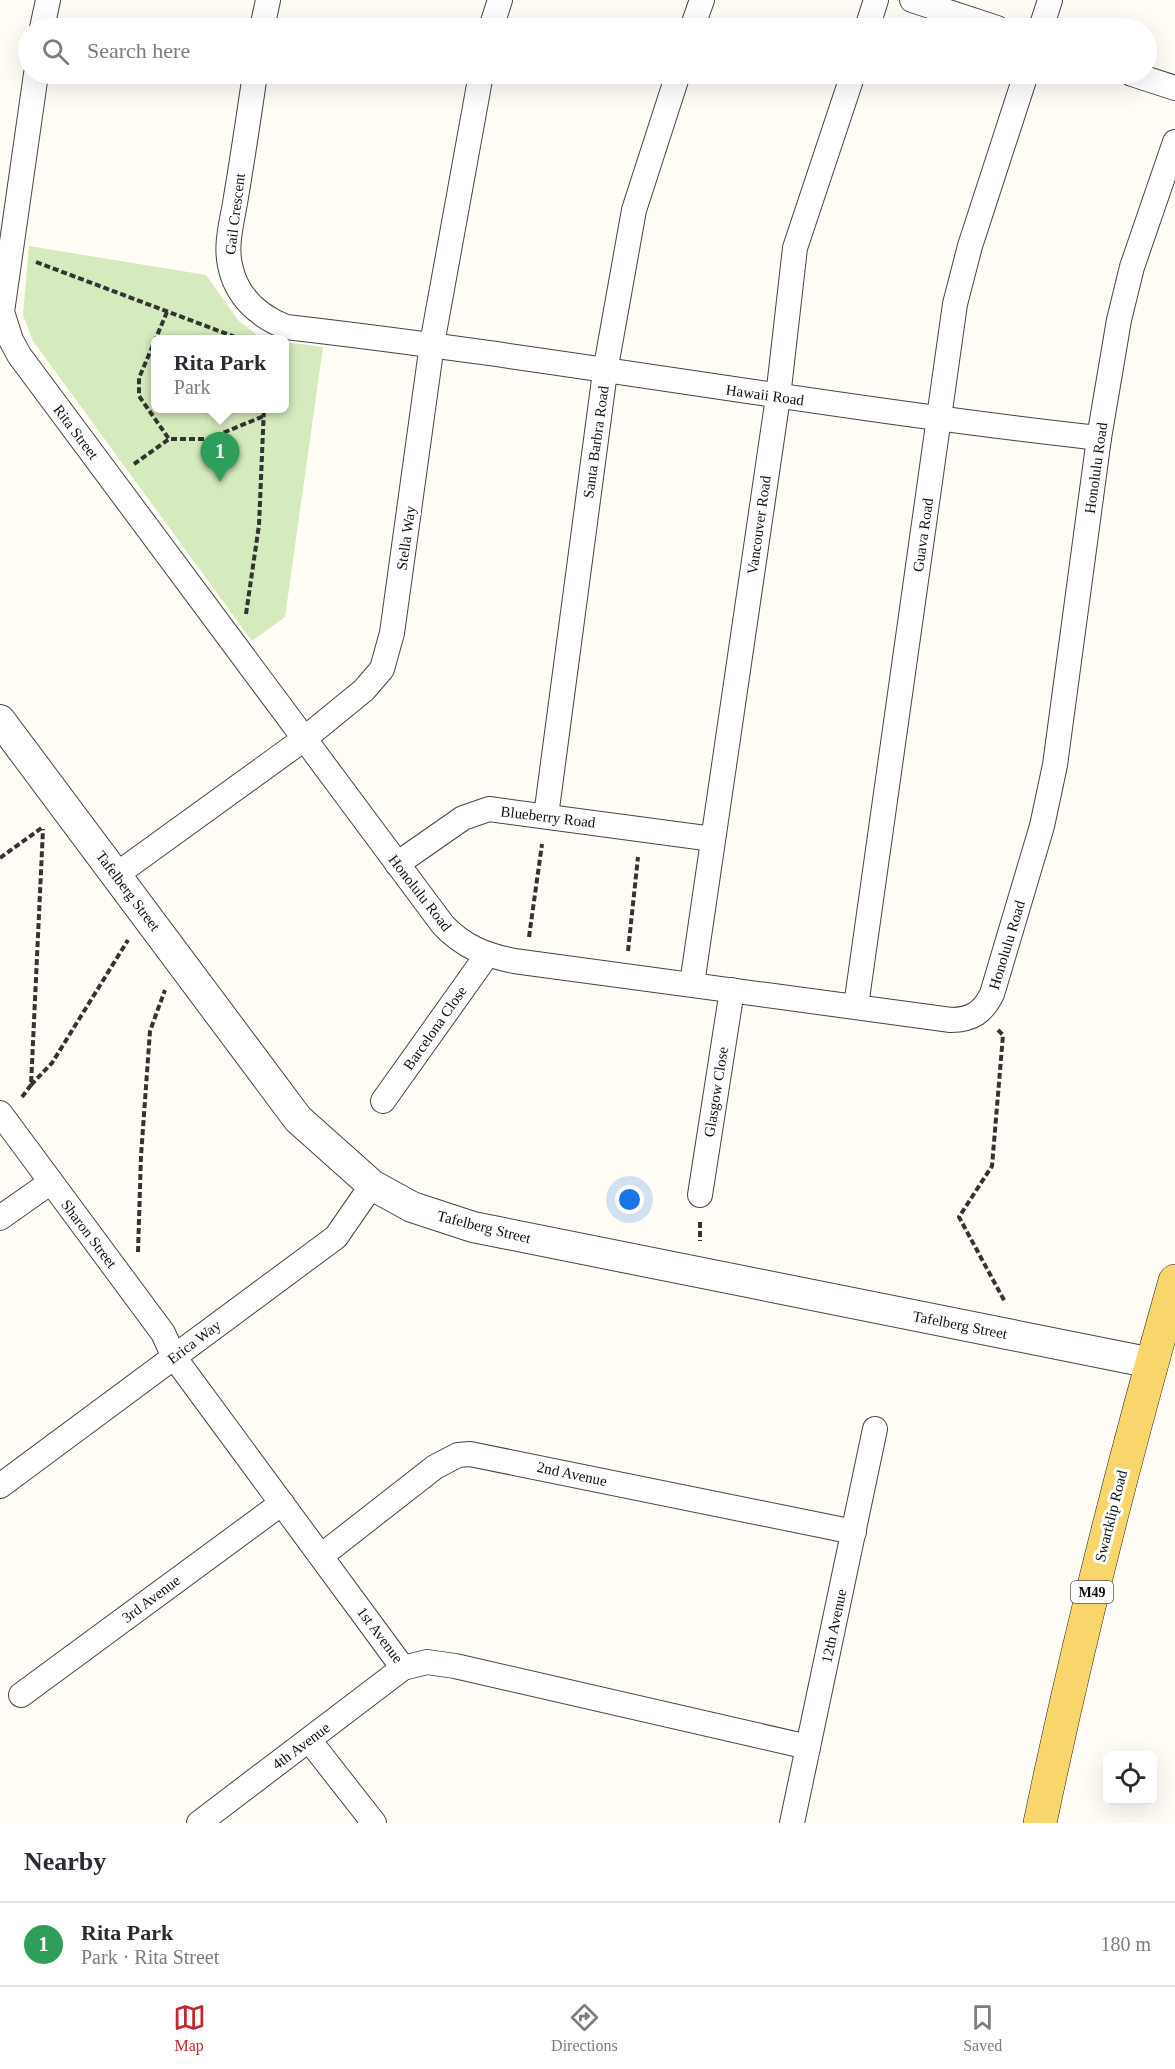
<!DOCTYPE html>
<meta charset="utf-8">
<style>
:root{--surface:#fff;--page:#f7f7f7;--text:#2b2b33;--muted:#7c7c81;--line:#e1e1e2;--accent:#c4262e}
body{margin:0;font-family:Georgia,serif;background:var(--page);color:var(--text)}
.controls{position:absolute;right:18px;bottom:18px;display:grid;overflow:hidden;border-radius:9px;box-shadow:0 6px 24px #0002}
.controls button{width:54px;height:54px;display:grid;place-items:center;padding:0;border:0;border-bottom:2px solid var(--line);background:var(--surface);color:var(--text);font:30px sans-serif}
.you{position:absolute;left:630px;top:1200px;width:21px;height:21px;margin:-15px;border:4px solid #fff;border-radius:50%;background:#1a73e8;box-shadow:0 0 0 9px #1a73e833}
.badge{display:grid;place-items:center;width:39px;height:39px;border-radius:50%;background:var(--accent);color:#fff;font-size:20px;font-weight:700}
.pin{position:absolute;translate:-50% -50px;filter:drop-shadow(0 2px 3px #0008)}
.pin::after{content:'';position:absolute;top:32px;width:21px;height:18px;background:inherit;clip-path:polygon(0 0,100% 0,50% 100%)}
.popup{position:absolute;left:151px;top:335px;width:138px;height:78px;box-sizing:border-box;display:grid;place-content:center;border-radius:9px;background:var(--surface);filter:drop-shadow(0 2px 4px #0005);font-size:20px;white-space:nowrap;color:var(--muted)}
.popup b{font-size:22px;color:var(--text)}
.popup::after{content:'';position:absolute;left:50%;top:100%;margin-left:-12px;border:12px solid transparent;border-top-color:var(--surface)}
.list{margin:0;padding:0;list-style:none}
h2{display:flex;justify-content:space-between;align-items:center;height:78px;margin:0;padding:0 24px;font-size:26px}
h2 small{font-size:20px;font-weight:400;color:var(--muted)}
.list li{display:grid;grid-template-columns:39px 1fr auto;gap:18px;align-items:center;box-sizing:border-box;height:84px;padding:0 24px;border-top:2px solid var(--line)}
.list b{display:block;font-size:22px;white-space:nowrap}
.list p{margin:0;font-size:20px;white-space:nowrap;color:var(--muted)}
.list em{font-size:20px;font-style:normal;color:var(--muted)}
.icon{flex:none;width:33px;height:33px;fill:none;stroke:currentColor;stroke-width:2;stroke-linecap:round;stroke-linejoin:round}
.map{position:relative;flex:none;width:1175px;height:1823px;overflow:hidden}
.search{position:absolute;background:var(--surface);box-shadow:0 6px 24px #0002;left:18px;right:18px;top:18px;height:66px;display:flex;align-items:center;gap:15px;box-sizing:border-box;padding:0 21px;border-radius:33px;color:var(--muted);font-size:22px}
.sheet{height:162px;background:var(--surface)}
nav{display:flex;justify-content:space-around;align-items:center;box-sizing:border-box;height:84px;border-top:2px solid var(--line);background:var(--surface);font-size:16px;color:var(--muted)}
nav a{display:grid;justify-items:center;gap:3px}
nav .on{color:var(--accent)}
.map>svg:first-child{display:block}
</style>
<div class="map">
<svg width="1175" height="1823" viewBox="0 0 1175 1823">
<rect width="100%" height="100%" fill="#fffdf5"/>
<polygon fill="#d5ebbd" points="29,246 206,275 238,320 262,339 156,340 156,408 284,408 285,342 323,347 285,617 252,641 33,341 23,315"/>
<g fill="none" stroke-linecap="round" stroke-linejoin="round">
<defs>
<g id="minor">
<polyline points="912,0 997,28"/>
<polyline points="42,28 48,0"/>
<polyline points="262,28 268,0"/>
<polyline points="491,28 500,0"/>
<polyline points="692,28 702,0"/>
<polyline points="867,28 876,0"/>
<polyline points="1041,28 1050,0"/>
<path d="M 36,74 L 2,312 L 11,340 L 19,355 L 443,925 C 464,947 485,955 514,961 L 951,1020 C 972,1020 983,1012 992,994 L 1042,826 L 1055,765 L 1099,438 L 1119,320 L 1132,267 L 1175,142"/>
<path d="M 255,74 C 249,115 243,156 236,197 C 233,218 225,243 230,265 C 236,296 258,316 286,327 C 558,358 827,408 1099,438"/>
<polyline points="1132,74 1175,88"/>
<polyline points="546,816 605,372 634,210 678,74"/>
<polyline points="397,864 463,818 489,809 713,839"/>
<polyline points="116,875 304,739 364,690 382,669 392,633 432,344 481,74"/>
<polyline points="692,984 778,397 795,248 853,74"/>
<polyline points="856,1006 955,304 970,246 1026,74"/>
<polyline points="383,1101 487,955"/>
<polyline points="0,1113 163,1333 174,1357 403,1668 427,1662 455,1666 808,1747"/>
<polyline points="700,1195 732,990"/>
<polyline points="0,1218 51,1182"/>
<polyline points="0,1486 336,1237 372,1185"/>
<polyline points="321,1556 435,1467 458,1455 470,1454 854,1532"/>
<polyline points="21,1695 282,1503"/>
<polyline points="309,1740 374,1823"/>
<polyline points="199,1823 403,1668"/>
<polyline points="792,1823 875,1429"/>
</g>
<polyline id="tertiary" points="0,720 298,1119 372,1185 412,1207 473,1227 1152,1363"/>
<path id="primary" d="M 1040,1823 C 1078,1641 1124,1460 1175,1281"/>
</defs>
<use href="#minor" stroke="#444" stroke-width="26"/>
<use href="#tertiary" stroke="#444" stroke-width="32"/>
<use href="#primary" stroke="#222" stroke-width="34"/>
<g stroke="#333" stroke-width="4" stroke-dasharray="6 3" stroke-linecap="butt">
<polyline points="36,262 243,340"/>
<polyline points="167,312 139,378 139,396 169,439"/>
<polyline points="134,464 169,439 208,439 264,416"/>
<polyline points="246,614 259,525 264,408"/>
<polyline points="0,858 43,827"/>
<polyline points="529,937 542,844"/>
<polyline points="628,951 638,857"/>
<polyline points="998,1030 1003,1035 992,1166 959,1217 1005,1302"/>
<polyline points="31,1085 52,1063 128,940"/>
<polyline points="22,1097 31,1085 43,829"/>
<polyline points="700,1222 700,1241"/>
<polyline points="138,1252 141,1156 150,1031 165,990"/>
</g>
<use href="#minor" stroke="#fff" stroke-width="24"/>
<use href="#tertiary" stroke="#fff" stroke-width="30"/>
<use href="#primary" stroke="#f9d66b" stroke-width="33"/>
</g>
<g text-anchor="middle" stroke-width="6" stroke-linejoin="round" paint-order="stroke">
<rect fill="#fff" stroke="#585858" stroke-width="1.5" x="1071" y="1581" width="42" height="22" rx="4.5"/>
<g font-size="14" font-weight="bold" fill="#111">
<text x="1092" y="1597">M49</text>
</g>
<g font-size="15" fill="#111" stroke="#fff">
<text transform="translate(235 214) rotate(-83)" y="5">Gail Crescent</text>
<text transform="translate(765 395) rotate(8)" y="5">Hawaii Road</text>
<text transform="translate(76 432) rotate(53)" y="5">Rita Street</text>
<text transform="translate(596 442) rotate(-82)" y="5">Santa Barbra Road</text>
<text transform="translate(1096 468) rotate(-82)" y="5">Honolulu Road</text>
<text transform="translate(759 525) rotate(-82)" y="5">Vancouver Road</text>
<text transform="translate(923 535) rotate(-82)" y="5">Guava Road</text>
<text transform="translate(406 538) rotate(-82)" y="5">Stella Way</text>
<text transform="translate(548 817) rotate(7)" y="5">Blueberry Road</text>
<text transform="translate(128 891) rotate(53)" y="5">Tafelberg Street</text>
<text transform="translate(420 893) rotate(52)" y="5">Honolulu Road</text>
<text transform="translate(1007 945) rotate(-73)" y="5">Honolulu Road</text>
<text transform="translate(435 1028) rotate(-55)" y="5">Barcelona Close</text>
<text transform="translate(716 1092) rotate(-81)" y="5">Glasgow Close</text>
<text transform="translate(484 1227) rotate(14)" y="5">Tafelberg Street</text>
<text transform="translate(89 1234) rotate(53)" y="5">Sharon Street</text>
<text transform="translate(960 1325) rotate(11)" y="5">Tafelberg Street</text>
<text transform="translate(194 1342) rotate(-37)" y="5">Erica Way</text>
<text transform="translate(572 1474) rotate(12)" y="5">2nd Avenue</text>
<text transform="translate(1111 1516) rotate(-76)" y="5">Swartklip Road</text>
<text transform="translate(151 1599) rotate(-37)" y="5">3rd Avenue</text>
<text transform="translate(834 1626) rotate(-78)" y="5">12th Avenue</text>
<text transform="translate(380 1635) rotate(53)" y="5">1st Avenue</text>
<text transform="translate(301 1746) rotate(-37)" y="5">4th Avenue</text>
</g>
</g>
</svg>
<div class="controls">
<button><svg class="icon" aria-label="locate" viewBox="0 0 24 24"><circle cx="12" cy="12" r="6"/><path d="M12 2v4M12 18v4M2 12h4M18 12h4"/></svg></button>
</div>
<div class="you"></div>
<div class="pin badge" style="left:220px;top:482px;background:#2e9e5b">1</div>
<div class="popup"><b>Rita Park</b>Park</div>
<div class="search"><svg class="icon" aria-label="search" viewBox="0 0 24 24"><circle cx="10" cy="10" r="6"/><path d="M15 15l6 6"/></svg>Search here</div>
</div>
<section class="sheet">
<h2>Nearby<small></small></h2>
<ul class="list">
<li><span class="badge" style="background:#2e9e5b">1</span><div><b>Rita Park</b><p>Park · Rita Street</p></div><em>180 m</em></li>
</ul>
</section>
<nav>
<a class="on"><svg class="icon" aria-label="map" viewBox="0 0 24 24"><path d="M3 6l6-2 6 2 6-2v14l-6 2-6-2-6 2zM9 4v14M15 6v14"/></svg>Map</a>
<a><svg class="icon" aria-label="directions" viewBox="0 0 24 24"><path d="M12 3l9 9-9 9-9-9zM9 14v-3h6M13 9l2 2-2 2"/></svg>Directions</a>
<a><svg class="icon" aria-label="saved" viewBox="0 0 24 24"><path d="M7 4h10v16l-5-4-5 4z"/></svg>Saved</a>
</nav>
